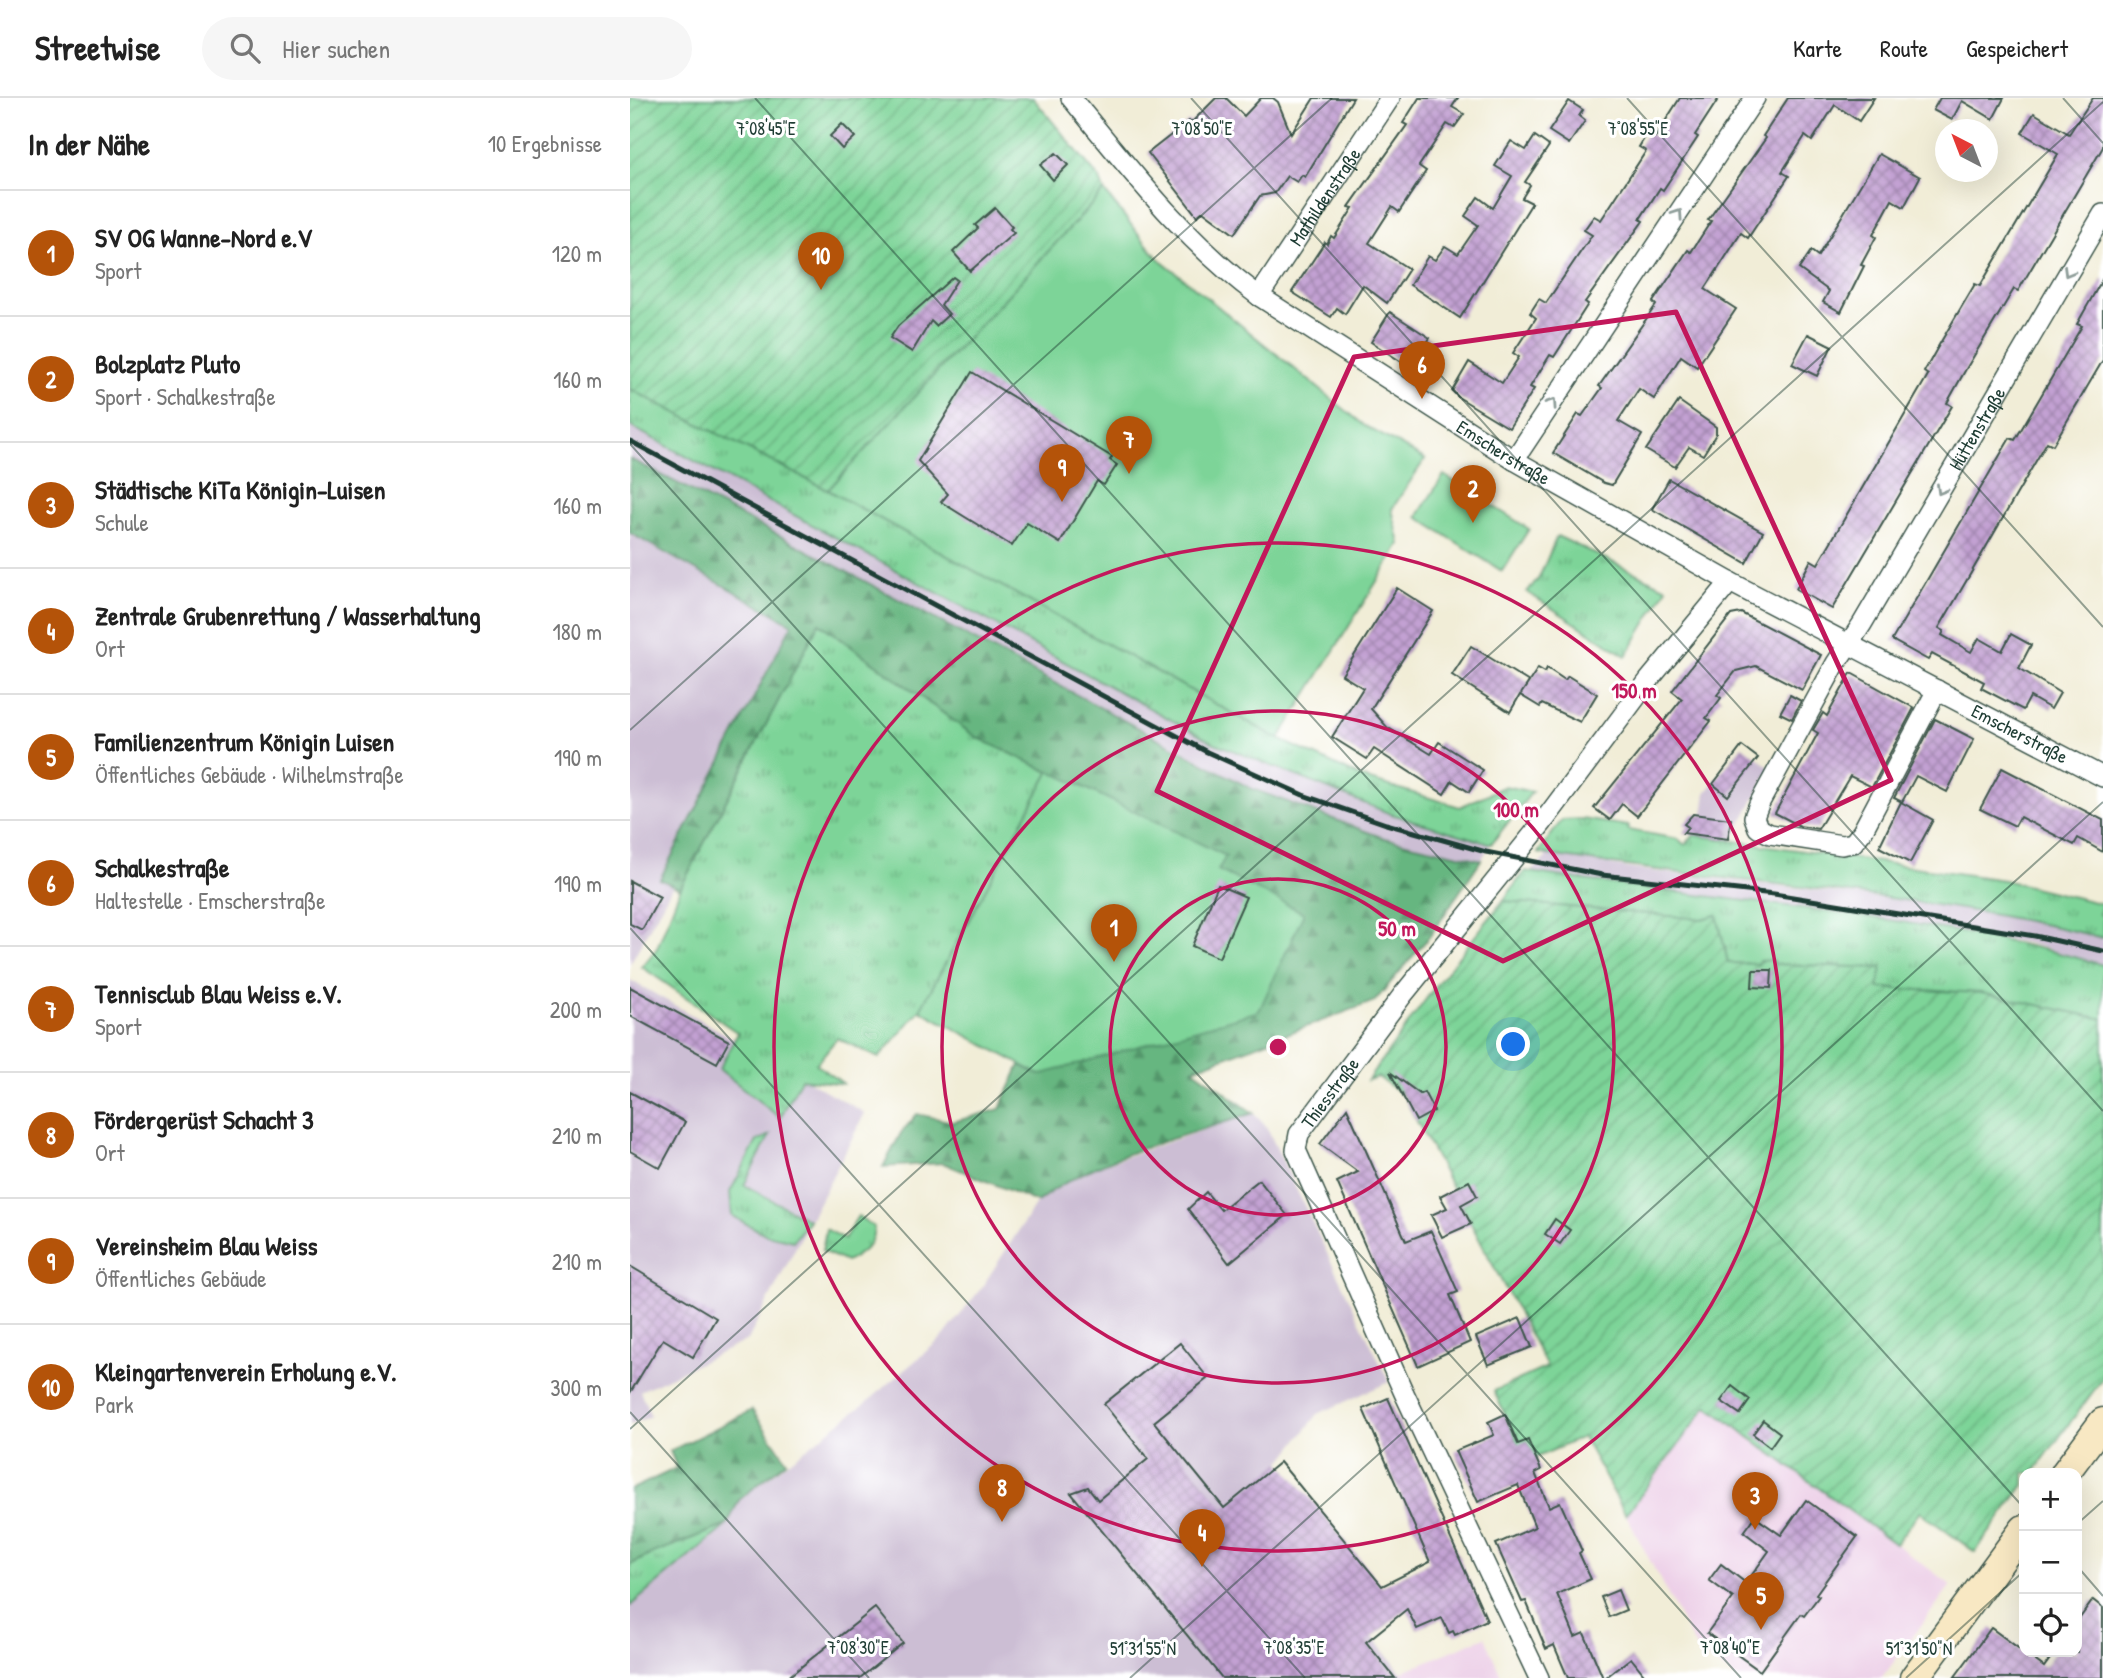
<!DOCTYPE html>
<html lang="de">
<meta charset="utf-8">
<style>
:root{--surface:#fff;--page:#f6f6f6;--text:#222;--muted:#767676;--line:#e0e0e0;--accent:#b45309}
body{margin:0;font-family:"Patrick Hand",sans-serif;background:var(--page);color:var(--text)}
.controls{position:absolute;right:21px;bottom:21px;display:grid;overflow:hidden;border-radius:14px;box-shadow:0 7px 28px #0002}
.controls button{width:63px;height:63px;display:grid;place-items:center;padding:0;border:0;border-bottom:2px solid var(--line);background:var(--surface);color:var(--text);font:35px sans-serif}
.compass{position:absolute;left:1305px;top:21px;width:63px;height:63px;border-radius:50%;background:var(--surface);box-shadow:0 7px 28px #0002;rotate:318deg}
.you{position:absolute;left:884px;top:947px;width:24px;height:24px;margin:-18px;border:5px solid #fff;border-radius:50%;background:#1a73e8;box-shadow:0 0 0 10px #1a73e833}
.badge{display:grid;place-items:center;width:46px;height:46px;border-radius:50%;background:var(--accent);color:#fff;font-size:23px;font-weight:700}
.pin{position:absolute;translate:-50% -58px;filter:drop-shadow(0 2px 4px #0008)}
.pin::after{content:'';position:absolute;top:37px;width:24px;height:21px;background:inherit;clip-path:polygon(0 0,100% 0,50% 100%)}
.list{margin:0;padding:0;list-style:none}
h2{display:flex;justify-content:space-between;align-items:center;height:91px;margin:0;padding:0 28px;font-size:30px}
h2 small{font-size:23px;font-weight:400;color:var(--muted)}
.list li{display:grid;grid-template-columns:46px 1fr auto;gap:21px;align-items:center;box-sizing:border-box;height:126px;padding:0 28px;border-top:2px solid var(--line)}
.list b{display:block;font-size:26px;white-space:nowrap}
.list p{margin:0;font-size:23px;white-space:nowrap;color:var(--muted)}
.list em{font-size:23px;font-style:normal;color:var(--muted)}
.icon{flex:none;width:38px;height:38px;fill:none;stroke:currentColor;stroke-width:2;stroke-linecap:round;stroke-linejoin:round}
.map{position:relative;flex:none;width:1473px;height:1580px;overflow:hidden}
header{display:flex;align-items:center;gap:42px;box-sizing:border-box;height:98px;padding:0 35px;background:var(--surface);border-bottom:2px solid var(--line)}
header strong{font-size:33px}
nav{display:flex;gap:38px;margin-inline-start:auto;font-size:24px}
.search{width:490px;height:63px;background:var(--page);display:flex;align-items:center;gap:18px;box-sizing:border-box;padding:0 24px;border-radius:38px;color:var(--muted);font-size:26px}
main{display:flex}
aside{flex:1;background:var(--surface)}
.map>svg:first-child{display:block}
</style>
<header>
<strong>Streetwise</strong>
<div class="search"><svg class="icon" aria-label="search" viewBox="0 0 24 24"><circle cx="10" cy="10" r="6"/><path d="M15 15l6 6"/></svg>Hier suchen</div>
<nav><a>Karte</a><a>Route</a><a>Gespeichert</a></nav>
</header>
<main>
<aside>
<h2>In der Nähe<small>10 Ergebnisse</small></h2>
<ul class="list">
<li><span class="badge">1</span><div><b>SV OG Wanne-Nord e.V</b><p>Sport</p></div><em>120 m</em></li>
<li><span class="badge">2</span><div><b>Bolzplatz Pluto</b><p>Sport · Schalkestraße</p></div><em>160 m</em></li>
<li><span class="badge">3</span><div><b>Städtische KiTa Königin-Luisen</b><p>Schule</p></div><em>160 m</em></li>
<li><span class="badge">4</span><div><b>Zentrale Grubenrettung / Wasserhaltung</b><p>Ort</p></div><em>180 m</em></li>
<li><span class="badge">5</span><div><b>Familienzentrum Königin Luisen</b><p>Öffentliches Gebäude · Wilhelmstraße</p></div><em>190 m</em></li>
<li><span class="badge">6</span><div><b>Schalkestraße</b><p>Haltestelle · Emscherstraße</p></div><em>190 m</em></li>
<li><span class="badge">7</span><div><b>Tennisclub Blau Weiss e.V.</b><p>Sport</p></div><em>200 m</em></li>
<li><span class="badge">8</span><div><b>Fördergerüst Schacht 3</b><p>Ort</p></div><em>210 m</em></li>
<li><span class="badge">9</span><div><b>Vereinsheim Blau Weiss</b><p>Öffentliches Gebäude</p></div><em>210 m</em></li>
<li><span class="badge">10</span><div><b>Kleingartenverein Erholung e.V.</b><p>Park</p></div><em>300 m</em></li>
</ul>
</aside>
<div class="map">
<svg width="1473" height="1580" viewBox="0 0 1473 1580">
<defs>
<pattern id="grass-tufts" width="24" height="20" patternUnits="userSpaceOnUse" patternTransform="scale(1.75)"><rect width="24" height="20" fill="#7dd498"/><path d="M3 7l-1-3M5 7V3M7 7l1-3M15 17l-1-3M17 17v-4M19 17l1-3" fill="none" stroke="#66ad7d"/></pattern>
<pattern id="forest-firs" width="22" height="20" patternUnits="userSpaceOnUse" patternTransform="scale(1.75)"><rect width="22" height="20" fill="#66b680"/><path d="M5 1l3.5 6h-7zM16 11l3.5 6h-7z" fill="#53956a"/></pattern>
<pattern id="garden-furrows" width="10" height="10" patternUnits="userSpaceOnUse" patternTransform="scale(1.75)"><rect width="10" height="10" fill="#7dd498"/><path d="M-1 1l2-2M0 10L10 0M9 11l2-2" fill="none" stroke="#66ad7d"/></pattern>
<pattern id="building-cross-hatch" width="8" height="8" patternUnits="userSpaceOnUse" patternTransform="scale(1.75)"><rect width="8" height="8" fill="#c3a1d3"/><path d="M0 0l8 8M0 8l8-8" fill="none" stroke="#9e84ac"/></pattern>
</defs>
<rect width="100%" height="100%" fill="#fff"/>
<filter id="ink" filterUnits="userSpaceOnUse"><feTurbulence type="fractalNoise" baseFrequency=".0143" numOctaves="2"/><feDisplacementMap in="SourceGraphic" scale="14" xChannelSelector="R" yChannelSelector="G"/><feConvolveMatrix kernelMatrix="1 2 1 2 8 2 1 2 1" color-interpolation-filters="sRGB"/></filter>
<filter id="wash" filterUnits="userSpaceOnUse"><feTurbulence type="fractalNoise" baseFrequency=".00686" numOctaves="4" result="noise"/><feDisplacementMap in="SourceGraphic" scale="28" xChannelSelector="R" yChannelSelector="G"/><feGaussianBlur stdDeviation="1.57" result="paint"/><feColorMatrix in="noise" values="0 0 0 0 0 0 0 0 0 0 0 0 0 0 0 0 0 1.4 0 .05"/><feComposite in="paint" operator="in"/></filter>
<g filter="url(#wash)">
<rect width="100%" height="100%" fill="#f1edd7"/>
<g fill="#edd0e8">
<polygon points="1077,1307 1321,1487 1252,1580 1106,1580 1067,1552 996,1417"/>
<polygon points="855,1539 872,1580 776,1580 771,1574"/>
</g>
<g fill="#ccbed4">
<polygon points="0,328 582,644 761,716 861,746 851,762 754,740 620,690 573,667 156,441 0,361"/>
<polygon points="0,435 162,526 30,780 43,787 0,866"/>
<polygon points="1112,648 1141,670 1102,742 1070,737 1076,695"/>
<polygon points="908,755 1003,771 1318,808 1410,824 1473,840 1473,867 1397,845 1194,812 982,788 900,774 917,759"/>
<polygon points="0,882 235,1015 118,1242 10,1293 21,1318 0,1327"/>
<polygon points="623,1015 636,1028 759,1284 688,1316 651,1364 773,1514 743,1539 776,1580 0,1580 0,1508 97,1427 109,1402 242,1300 313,1239 352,1189 407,1104 427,1088 469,1068"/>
</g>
<g fill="url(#grass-tufts)" stroke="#4e8866" stroke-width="2">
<polygon points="0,291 198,392 649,641 733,680 830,709 875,688 902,694 861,746 761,716 582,644 0,328"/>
<polygon points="927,438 1037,490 996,558 897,494 909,480"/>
<polygon points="189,525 346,639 420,673 290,912 249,960 207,940 186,966 214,986 171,981 150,1020 89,971 108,935 12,869 27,850 50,791"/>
<path d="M 952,721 L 999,728 L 998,732 L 1048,741 L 1055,747 L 1064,737 L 1374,782 L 1473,806 L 1469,816 L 1473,817 L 1473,840 C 1288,793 1096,786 908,755 L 932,722 Z"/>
<path d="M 895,773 C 1088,805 1285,813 1473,867 L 1473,921 L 1351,895 L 1248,890 L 1251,870 L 1098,865 L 1087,817 L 1072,821 L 873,803 Z"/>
<polygon points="140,1037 114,1087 179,1122 163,1143 137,1137 102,1118 100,1094 127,1043"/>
<path d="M 228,1118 L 244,1129 C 244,1147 231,1156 216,1164 L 192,1153 L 196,1131 L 214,1141 Z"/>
<polygon points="97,1427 0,1508 0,1467 23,1455"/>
</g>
<g fill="url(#forest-firs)" stroke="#427a5a" stroke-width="2">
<path d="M 0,361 L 156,441 L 620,690 L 754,740 L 851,762 L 800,838 L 745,903 L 563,971 L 623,1015 C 553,1039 465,1058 407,1104 L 313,1065 L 253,1069 L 271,1035 L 287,1016 L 323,1024 L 370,1011 L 390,967 L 410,977 L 587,772 L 595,758 L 346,639 L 189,525 L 50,791 L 30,781 L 162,526 L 0,435 Z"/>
<polygon points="122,1312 157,1363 109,1402 97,1427 23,1455 0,1467 0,1392 47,1370 40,1353"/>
</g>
<g fill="url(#garden-furrows)" stroke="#4e8866" stroke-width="2">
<polygon points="0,0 403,0 470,81 474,93 198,392 0,291"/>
<polygon points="873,803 1072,821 1087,817 1098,865 1128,866 1129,863 1143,862 1143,866 1252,870 1248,890 1351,895 1473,921 1473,1280 1403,1375 1394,1375 1394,1387 1345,1454 1290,1414 1265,1446 1077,1308 996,1417 953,1339 896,1364 864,1293 917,1269 773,997 748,979 738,982 806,887"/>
</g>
<g fill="#7dd498" stroke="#4e8866" stroke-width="2">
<polygon points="474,93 527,159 735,328 795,361 762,411 770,446 649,641 198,392"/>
<polygon points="814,377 899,431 872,473 787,419"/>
<polygon points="420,673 596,758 588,772 674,815 629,913 410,977 290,912"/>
</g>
<g id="blocks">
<g fill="url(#building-cross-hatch)">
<polygon points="586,0 596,0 614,18 631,0 643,0 648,4 661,36 684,0 723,0 675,79 672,77 667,84 657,78 645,95 630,98 604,136 573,113 567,118 518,55 559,23 561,25"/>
<polygon points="789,0 828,0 822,9 834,16 824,30 817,26 789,68 796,73 769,114 762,109 739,145 779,171 757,205 733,187 715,216 707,210 701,219 662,194 695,144 697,146 701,138 704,140 723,110 719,109 777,27 773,25"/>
<polygon points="1050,0 1089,0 1065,37 1068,39 1033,92 1030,90 1010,121 1013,123 955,204 958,206 924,259 920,257 900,289 904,291 879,330 828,299 822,293 839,264 872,285 889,259 883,255 906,220 900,215 909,201 916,205 962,137 954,132 964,118 971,122 1016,53 1009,49 1018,34 1025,39"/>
<polygon points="1158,0 1244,0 1229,23 1205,7 1182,43 1175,38 1152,74 1159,78 1118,140 1111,135 1075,191 1106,211 1067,269 1051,258 1024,301 1009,291 988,323 1012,337 982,387 974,385 923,355 948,316 952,318 972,290 969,288 1026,207 1023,204 1058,152 1061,154 1081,123 1078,122 1136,40 1133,38"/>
<polygon points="1310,0 1374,0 1363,21 1332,3 1322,22 1303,12"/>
<polygon points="1463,0 1473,0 1473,49 1388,193 1384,191 1336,271 1317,305 1322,308 1202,511 1166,491 1181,462 1188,466 1298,277 1294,274 1309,247 1345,186 1350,188 1428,56 1392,35 1404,15 1439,36"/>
<polygon points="939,3 953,12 949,18 955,23 939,46 919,33"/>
<polygon points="212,26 225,39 212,51 200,38"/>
<polygon points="905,38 919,48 895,84 900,87 892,100 902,105 830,220 780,187 798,158 805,162 815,148 828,156 848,127 835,118 848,99 863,110 882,78 865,68 881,43 896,52"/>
<polygon points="426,55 438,67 423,82 410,67"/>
<polygon points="1249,56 1290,79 1274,109 1262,102 1243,137 1246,139 1231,167 1234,168 1211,214 1193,204 1199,193 1169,171 1181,153 1188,158"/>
<polygon points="365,110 382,129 380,131 384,135 340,173 323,154 348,130 345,127"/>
<polygon points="323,179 327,182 311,207 319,216 306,228 301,223 282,254 260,240 268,228"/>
<polygon points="1473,180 1473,262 1423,347 1417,344 1309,530 1314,533 1312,537 1341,554 1349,540 1372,553 1381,536 1401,547 1389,570 1430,595 1421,611 1400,599 1393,612 1351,590 1354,584 1302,556 1298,562 1262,542 1380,340 1385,342 1452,228 1447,226"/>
<polygon points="760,214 800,240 781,270 741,244"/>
<polygon points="1178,236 1202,248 1187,278 1162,266"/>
<polygon points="342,274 482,359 480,362 487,367 474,387 467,383 430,445 397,425 382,448 311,404 318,396 288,363"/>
<polygon points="1049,303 1086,329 1086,336 1073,357 1059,349 1045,369 1016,352"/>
<polygon points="1039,381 1133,434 1116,465 1022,411"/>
<polygon points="767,490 803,513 741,611 757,629 801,656 809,644 853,672 839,694 822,683 814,696 744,651 737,661 702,639 733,590 712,577"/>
<polygon points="1111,515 1191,557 1172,592 1126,568 1106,573 1087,597 1091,600 1076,620 1081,623 1007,718 992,706 980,722 964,710 1052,601 1042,593 1101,517"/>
<polygon points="841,548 899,584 891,596 908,570 915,574 917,570 935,582 938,578 967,596 950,624 912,606 910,609 890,597 880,614 822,577"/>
<polygon points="1221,575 1284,610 1242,689 1220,678 1188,731 1170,728 1145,715 1188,635 1183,632 1193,615 1197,618"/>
<polygon points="1160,597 1171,603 1162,621 1150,615"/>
<polygon points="1305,621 1344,641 1317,694 1286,678 1272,704 1264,700"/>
<polygon points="1112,648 1128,660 1098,698 1083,686"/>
<polygon points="1372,670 1473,722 1473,754 1448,740 1444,747 1390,719 1385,728 1350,711"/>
<polygon points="1271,704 1303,722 1280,765 1249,749"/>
<polygon points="1063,716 1101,721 1098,741 1053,735 1058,729 1054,726"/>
<polygon points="0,783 30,799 12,832 0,826"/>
<polygon points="588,787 616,799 589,860 562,848"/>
<polygon points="1123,872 1142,872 1141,890 1122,889"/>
<polygon points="0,889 99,943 87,965 0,918"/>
<polygon points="760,974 790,996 794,994 804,1013 786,1023"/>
<polygon points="0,994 55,1024 30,1070 0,1053"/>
<polygon points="717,1010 776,1143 801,1133 828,1194 820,1197 840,1244 788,1268 707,1084 728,1074 690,1046"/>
<polygon points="629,1082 657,1117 599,1165 558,1111 576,1094 591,1112"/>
<polygon points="839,1083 847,1098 831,1107 841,1126 812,1139 801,1117 817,1110 810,1098"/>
<polygon points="925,1121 940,1132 930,1146 915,1136"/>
<polygon points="0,1168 86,1220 63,1259 33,1241 0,1295"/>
<polygon points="890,1220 902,1249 858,1267 846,1239"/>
<polygon points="550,1245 578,1280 524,1324 594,1410 650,1364 752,1488 800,1464 733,1311 758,1300 857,1522 825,1537 823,1533 819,1535 812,1520 787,1531 777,1511 736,1544 765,1580 592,1580 441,1395 458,1389 468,1402 518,1361 474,1306"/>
<polygon points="1102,1288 1120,1302 1110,1316 1091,1303"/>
<polygon points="875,1316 888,1346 898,1342 911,1372 905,1375 919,1409 930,1404 952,1453 949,1455 961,1481 927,1496 945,1539 954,1535 973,1580 938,1580 924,1547 916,1551 896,1503 892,1504 866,1446 905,1429 888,1387 848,1404 825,1353 864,1337 858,1324"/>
<polygon points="1133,1322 1150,1335 1140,1349 1123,1336"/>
<polygon points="1176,1402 1227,1439 1186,1496 1189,1498 1174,1518 1171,1516 1130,1573 1077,1535 1103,1500 1079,1482 1091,1466 1116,1485 1139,1453 1114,1434 1125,1419 1151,1437"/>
<polygon points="988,1492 996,1512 979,1519 971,1499"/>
<polygon points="1463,1502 1473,1510 1473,1580 1324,1580 1361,1530 1414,1569 1425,1554 1447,1554 1447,1524"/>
<polygon points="245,1510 273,1545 230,1580 157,1580"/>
<polygon points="1001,1560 1017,1580 975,1580"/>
</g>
</g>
</g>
<g filter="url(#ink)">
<use href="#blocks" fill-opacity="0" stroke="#3e574c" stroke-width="2"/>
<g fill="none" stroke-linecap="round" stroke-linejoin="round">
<defs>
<g id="street">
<path id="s1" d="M 441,0 C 500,71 554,143 629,198 L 884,362 L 1100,484 L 1473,679"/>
<path id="s2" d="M 629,198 L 760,0"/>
<polyline points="884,362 1125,0"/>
<path id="s3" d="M 1307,592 L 1232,734 L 1223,745 L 1212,747 L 1140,736 L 1128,730 L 1124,719 L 1129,706 L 1206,565 L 1232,526 L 1473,116"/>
<path id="s4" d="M 909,1580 L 774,1295 L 666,1052 L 669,1036 L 772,898 L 913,724 L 1019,582 L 1100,484"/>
</g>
<g id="secondary">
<polyline points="1435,1375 1473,1324"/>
<polyline points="1284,1580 1394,1431"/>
</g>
</defs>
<use href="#street" stroke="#3e574c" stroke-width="22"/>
<use href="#secondary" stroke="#3e574c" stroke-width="31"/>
<use href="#street" stroke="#fff" stroke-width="19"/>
<use href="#secondary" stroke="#f8e8c3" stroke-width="28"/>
<polyline stroke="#1f3d34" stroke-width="5" points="0,343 577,654 673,697 756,726 856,754 972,777 1144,796 1405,838 1473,853"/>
</g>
<defs><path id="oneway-chevron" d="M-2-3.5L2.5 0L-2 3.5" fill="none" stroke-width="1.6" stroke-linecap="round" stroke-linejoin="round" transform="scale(1.75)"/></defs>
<g stroke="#8f9e9a">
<use href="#oneway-chevron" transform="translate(1048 116) rotate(-56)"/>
<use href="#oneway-chevron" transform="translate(1438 174) rotate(120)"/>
<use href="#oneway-chevron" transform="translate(922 305) rotate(-56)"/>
<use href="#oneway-chevron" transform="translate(1311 392) rotate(120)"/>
</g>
</g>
<path fill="none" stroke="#c2185b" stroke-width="5" stroke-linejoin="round" d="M 1046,214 L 1261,682 L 873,863 L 527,693 L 724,259 Z"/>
<path fill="none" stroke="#1f3d34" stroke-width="2" stroke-opacity="0.45" d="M 125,0 L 1394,1410M 561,0 L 1473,1013M 997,0 L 1473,529M 1433,0 L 1473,45M 0,346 L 1111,1580M 0,632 L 702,0M 0,830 L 675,1580M 0,1314 L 239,1580M 0,1331 L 1473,4M 1447,1426 L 1473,1403M 1447,1468 L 1473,1498M 500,1580 L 1473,704M 1276,1580 L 1394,1473"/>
<g fill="none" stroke="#c2185b" stroke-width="3.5">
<circle cx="648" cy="949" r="168"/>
<circle cx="648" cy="949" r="336"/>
<circle cx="648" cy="949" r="504"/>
</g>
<g text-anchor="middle" stroke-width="6" stroke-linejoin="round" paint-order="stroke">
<g font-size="19" fill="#1f3d34" stroke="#fff">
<text dy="7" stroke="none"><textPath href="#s2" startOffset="119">Mathildenstraße</textPath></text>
<text dy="7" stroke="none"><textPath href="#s3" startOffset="732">Hüttenstraße</textPath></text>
<text dy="7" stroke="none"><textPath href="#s1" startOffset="564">Emscherstraße</textPath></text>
<text dy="7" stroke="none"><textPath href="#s1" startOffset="1152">Emscherstraße</textPath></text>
<text dy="7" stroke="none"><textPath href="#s4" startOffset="649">Thiesstraße</textPath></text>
</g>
</g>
<g font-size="18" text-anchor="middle" fill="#1f3d34" stroke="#fff" stroke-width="6" stroke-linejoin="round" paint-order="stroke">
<text x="136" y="37">7°08'45"E</text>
<text x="1008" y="37">7°08'55"E</text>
<text x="572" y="37">7°08'50"E</text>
<text x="228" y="1556">7°08'30"E</text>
<text x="664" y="1556">7°08'35"E</text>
<text x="1100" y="1556">7°08'40"E</text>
<text x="513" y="1557">51°31'55"N</text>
<text x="1289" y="1557">51°31'50"N</text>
</g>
<circle cx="648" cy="949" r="10" fill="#c2185b" stroke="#fff" stroke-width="3.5"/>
<g font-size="21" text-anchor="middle" font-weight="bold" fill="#c2185b" stroke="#fff" stroke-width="6" stroke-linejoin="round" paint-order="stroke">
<text x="1004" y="600">150 m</text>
<text x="886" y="719">100 m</text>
<text x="767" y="838">50 m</text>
</g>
</svg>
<div class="controls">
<button>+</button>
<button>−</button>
<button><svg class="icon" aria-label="locate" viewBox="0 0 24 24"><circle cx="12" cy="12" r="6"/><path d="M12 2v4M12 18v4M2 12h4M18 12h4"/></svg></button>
</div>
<svg class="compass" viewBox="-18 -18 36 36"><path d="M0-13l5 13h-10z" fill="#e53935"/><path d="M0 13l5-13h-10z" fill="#767676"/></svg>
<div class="you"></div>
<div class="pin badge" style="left:484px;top:864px">1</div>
<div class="pin badge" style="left:843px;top:425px">2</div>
<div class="pin badge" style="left:1125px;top:1432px">3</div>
<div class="pin badge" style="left:572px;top:1469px">4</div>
<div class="pin badge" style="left:1131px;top:1532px">5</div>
<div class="pin badge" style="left:792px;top:301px">6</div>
<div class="pin badge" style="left:499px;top:376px">7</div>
<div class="pin badge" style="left:372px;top:1424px">8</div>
<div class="pin badge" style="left:432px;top:404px">9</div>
<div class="pin badge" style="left:191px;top:192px">10</div>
</div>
</main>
